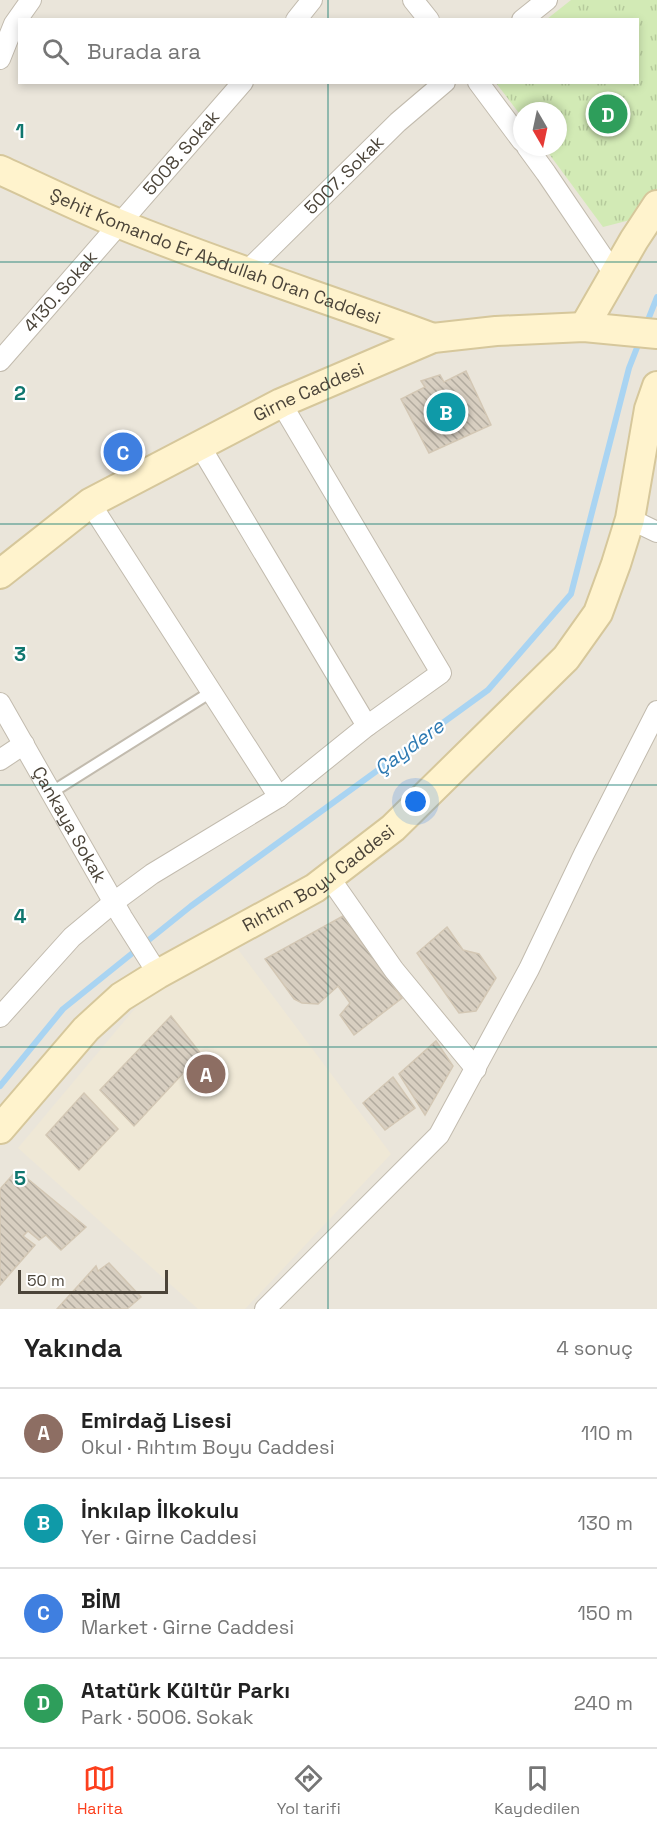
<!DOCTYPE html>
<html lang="tr">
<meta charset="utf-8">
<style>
:root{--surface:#fff;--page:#f2f2f2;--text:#222;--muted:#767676;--line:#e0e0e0;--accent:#fc3f1d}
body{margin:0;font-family:"Space Grotesk",sans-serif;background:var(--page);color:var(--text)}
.compass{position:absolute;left:513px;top:102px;width:54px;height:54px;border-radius:50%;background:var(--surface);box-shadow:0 3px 9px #0003;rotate:171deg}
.scale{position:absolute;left:18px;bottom:15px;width:150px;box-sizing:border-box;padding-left:6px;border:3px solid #4b4439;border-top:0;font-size:16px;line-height:21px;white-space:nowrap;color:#4b4439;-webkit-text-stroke:4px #fff;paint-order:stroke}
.you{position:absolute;left:416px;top:802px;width:21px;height:21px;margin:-15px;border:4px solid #fff;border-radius:50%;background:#1a73e8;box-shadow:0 0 0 9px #1a73e833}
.badge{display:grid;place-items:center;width:39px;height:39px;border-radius:50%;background:var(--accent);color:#fff;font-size:20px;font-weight:700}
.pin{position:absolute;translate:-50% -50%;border:3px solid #fff;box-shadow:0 2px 6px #0006}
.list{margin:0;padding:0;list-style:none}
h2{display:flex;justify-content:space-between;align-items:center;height:78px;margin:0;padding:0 24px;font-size:26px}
h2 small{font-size:20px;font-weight:400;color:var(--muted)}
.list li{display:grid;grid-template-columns:39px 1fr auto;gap:18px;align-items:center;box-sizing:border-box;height:90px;padding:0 24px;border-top:2px solid var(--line)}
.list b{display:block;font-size:22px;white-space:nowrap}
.list p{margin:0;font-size:20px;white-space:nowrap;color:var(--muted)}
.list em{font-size:20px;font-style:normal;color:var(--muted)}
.icon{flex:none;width:33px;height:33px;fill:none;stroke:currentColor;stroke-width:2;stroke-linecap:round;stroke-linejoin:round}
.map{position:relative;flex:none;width:657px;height:1309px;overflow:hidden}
.search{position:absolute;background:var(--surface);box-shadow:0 3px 9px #0003;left:18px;right:18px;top:18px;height:66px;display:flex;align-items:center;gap:15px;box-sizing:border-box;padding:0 21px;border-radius:0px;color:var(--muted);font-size:22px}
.sheet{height:438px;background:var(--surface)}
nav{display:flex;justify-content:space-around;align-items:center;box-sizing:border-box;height:84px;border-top:2px solid var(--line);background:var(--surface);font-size:16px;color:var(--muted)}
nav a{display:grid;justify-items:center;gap:3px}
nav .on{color:var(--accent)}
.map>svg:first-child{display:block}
</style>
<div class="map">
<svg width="657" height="1309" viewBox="0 0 657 1309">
<defs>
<pattern id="park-tufts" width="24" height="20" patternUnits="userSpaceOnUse" patternTransform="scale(1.5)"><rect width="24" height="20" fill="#d2eab5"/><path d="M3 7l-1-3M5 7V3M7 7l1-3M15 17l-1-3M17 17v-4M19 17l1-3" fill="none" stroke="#b6ca9c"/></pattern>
<pattern id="building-back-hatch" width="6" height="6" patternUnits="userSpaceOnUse" patternTransform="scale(1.5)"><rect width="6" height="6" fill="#d8cfc1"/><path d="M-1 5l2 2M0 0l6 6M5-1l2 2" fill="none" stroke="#b1aa9e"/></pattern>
</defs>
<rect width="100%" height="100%" fill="#f6f3ec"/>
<path fill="#eae5da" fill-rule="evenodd" d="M 0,0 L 657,0 L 657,1309 L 0,1309 ZM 20,20 L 638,20 L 638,82 L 20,82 ZM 522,111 L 558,111 L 558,147 L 522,147 Z"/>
<polygon fill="#efe8d6" points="237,948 391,1154 245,1309 198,1309 18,1148 142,1000"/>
<polygon fill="url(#park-tufts)" points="571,0 657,0 657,189 638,218 603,227 544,147 558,147 558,111 522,111 522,117 496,83 638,82 638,20 547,19"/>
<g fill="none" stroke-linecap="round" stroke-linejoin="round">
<g stroke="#a9d4f2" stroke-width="6">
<polyline points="646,325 657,297"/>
<polyline points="0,1086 63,1009 191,906 488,690 571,594 629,368 640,340"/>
</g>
</g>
<g fill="url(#building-back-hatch)" stroke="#d3c7b4" stroke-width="1.5">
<polygon points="466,371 491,425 429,453 401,399 425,387 421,381 440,375 444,382"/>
<polygon points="343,916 402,998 354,1035 340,1015 350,1003 338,986 318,1004 302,1003 294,999 265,959"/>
<polygon points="447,927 463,950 479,954 496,978 476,1011 459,1013 417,953"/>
<polygon points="171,1016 201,1054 134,1126 100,1090"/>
<polygon points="436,1041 453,1066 425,1115 399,1074"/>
<polygon points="393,1077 415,1108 385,1130 363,1103"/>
<polygon points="84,1093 118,1129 79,1170 46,1135"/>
<polygon points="17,1170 86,1227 61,1250 46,1235 39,1240 28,1231 23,1236 35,1245 0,1285 0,1189"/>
<polygon points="109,1263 141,1297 127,1309 57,1309 96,1266 98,1271"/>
</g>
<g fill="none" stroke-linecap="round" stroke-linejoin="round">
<defs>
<polyline id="lane" points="52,792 211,692"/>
<g id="street">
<polyline points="413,0 429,20"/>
<polyline points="296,20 312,0"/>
<polyline points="522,20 547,0"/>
<polyline points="0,59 14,24 31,0"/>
<polyline points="478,82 522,141"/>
<polyline points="527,147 546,173 615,275"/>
<path id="s1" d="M 246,272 L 398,122 L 445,82"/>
<path id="s2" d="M 0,361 L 243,82"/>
<polyline points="200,446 367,726"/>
<polyline points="90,503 279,797"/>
<polyline points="630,519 657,532"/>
<path id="s3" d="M 0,703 L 122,917 L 158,974"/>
<polyline points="0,760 24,744"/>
<polyline points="329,877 394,970 476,1069"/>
<polyline points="0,1017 72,937 114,902 152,874 279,797 367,726 441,673 281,403"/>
<polyline points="265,1309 439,1135 529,969 584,854 657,711"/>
</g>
<g id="secondary">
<path id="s4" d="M 0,170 C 40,188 80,208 120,224 C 223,266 329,299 433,338"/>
<polyline points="584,327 634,240 657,205"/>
<path id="s5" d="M 0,574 L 90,503 L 281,403 L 433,338 L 496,331 L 584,327 L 657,334"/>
<path id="s6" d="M 0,1129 L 86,1029 L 121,997 L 158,974 L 315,888 L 393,828 L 566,658 L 598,613 L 616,564 L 630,519 L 649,409 L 657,386"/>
</g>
</defs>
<use href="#lane" stroke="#c2bbae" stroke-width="14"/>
<use href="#street" stroke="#c2bbae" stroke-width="22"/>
<use href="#secondary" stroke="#d6c79b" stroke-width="32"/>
<use href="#lane" stroke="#fff" stroke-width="10"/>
<use href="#street" stroke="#fff" stroke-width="20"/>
<use href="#secondary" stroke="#fff3cd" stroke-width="28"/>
</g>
<path fill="none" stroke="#0f766e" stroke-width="1.5" stroke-opacity="0.55" d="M 328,0 L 328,20M 328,82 L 328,1309M 0,262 L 657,262M 0,524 L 657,524M 0,785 L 657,785M 0,1047 L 657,1047"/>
<g text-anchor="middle" stroke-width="4.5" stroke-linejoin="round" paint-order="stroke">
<g font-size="18" fill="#4b4439" stroke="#fff">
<text dy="6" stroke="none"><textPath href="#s2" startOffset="276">5008. Sokak</textPath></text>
<text dy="6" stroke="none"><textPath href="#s1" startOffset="138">5007. Sokak</textPath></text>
<text dy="6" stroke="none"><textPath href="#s4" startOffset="232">Şehit Komando Er Abdullah Oran Caddesi</textPath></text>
<text dy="6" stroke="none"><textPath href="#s2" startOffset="92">4130. Sokak</textPath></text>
<text dy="6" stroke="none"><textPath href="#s5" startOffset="360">Girne Caddesi</textPath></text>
<text dy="6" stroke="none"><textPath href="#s3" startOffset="140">Çankaya Sokak</textPath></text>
<text dy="6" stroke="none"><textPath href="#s6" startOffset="410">Rıhtım Boyu Caddesi</textPath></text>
</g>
<g font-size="20" font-style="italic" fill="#2e7ab2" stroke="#fff">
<text transform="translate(409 747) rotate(-36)" y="7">Çaydere</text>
</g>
</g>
<g font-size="20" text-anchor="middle" font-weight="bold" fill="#0f766e" stroke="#fff" stroke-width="4.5" stroke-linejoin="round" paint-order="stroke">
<text x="20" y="138">1</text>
<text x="20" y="400">2</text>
<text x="20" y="661">3</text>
<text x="20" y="923">4</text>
<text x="20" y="1185">5</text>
</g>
</svg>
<svg class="compass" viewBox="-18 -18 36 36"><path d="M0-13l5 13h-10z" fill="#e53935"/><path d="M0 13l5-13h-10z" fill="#767676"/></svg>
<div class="scale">50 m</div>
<div class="you"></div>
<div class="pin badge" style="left:206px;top:1074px;background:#8d6e63">A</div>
<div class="pin badge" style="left:446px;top:412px;background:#0f9aa8">B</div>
<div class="pin badge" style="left:123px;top:452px;background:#3f7fe0">C</div>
<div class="pin badge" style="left:608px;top:114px;background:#2e9e5b">D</div>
<div class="search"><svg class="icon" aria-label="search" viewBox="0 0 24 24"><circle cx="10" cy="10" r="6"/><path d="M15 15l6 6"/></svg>Burada ara</div>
</div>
<section class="sheet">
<h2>Yakında<small>4 sonuç</small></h2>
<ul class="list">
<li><span class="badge" style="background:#8d6e63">A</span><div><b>Emirdağ Lisesi</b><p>Okul · Rıhtım Boyu Caddesi</p></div><em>110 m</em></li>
<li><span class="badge" style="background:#0f9aa8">B</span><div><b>İnkılap İlkokulu</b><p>Yer · Girne Caddesi</p></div><em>130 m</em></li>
<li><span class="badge" style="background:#3f7fe0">C</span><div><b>BİM</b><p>Market · Girne Caddesi</p></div><em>150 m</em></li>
<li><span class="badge" style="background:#2e9e5b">D</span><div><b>Atatürk Kültür Parkı</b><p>Park · 5006. Sokak</p></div><em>240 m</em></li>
</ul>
</section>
<nav>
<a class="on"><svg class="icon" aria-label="map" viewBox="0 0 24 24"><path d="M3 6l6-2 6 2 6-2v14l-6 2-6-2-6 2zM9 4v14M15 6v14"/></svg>Harita</a>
<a><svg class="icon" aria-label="directions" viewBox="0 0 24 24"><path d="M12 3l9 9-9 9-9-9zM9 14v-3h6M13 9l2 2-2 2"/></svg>Yol tarifi</a>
<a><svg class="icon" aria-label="saved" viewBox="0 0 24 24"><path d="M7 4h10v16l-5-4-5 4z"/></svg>Kaydedilen</a>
</nav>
